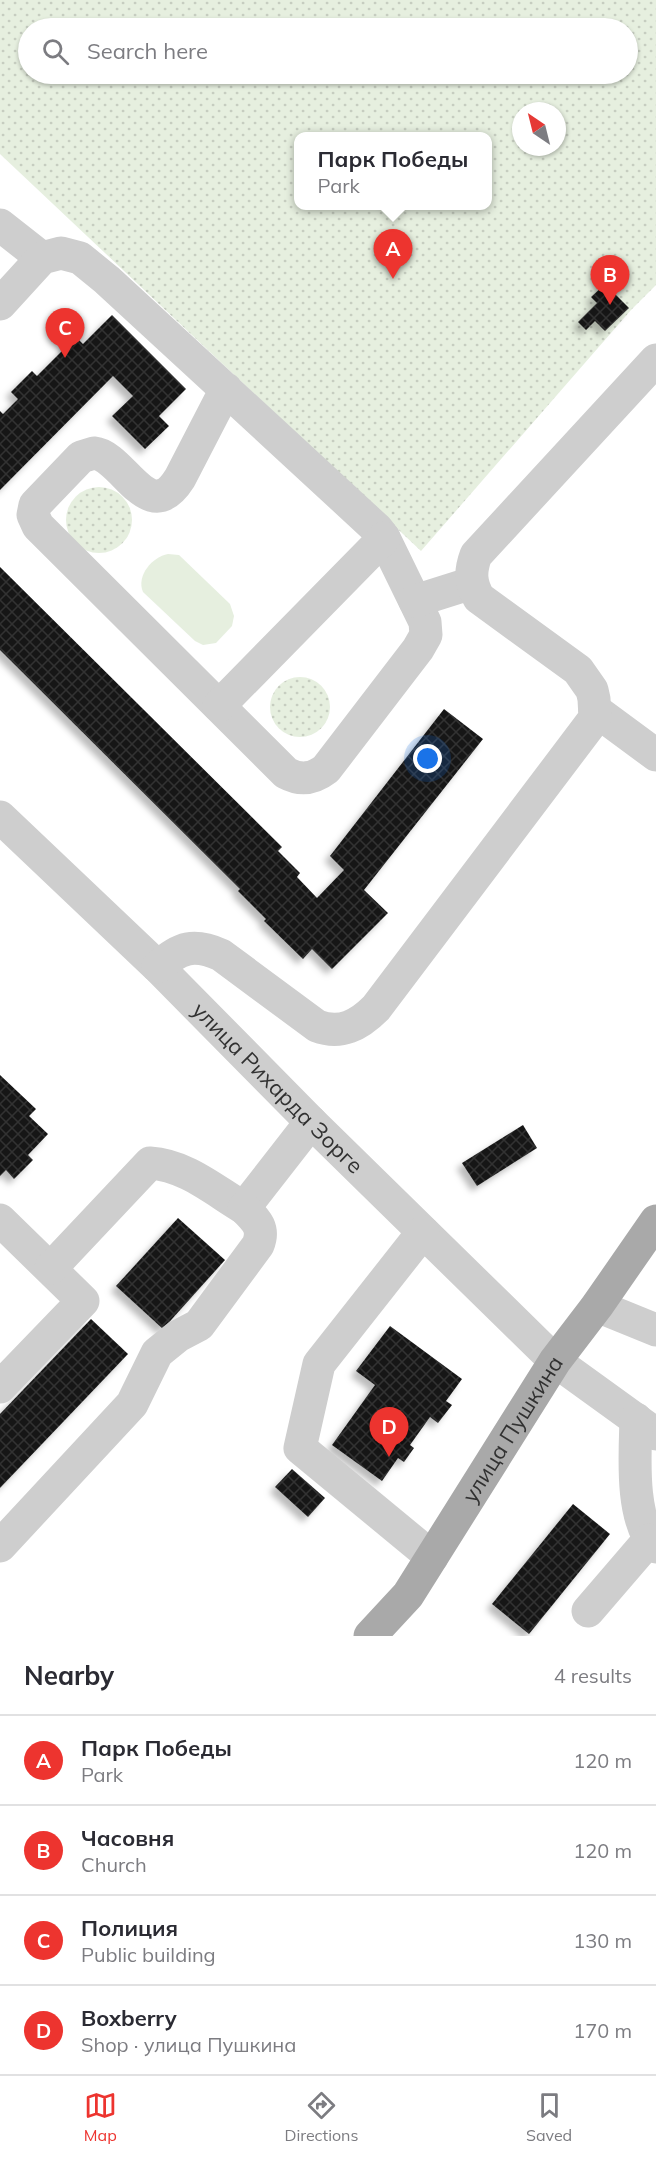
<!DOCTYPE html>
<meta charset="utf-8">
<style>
:root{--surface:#fff;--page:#f7f7f7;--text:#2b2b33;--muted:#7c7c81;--line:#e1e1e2;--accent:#ed342f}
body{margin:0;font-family:Mulish,sans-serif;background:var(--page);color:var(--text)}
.compass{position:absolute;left:512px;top:102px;width:54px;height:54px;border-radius:50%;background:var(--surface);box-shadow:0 2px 4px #0004;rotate:325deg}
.you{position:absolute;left:428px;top:759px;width:21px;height:21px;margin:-15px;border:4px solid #fff;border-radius:50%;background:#1a73e8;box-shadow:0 0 0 9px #1a73e833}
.badge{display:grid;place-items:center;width:39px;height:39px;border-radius:50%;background:var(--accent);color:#fff;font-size:20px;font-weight:700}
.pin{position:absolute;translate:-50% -50px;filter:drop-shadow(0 2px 3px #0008)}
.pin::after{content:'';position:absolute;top:32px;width:21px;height:18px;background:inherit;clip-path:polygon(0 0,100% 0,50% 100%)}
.popup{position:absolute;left:294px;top:132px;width:198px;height:78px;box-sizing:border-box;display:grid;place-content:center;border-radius:12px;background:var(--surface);filter:drop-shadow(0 2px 4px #0005);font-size:20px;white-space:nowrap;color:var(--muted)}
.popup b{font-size:22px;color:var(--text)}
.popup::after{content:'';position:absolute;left:50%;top:100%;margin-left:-12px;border:12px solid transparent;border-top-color:var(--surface)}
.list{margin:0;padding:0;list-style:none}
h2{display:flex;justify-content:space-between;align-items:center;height:78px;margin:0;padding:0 24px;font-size:26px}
h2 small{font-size:20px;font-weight:400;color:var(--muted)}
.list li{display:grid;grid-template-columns:39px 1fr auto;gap:18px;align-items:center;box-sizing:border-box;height:90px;padding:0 24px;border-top:2px solid var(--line)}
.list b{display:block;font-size:22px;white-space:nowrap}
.list p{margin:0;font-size:20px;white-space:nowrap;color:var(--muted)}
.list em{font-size:20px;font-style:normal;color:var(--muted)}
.icon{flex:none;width:33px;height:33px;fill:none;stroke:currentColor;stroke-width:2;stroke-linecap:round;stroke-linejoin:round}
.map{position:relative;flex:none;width:656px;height:1636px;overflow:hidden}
.search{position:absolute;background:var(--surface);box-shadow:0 2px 4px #0004;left:18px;right:18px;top:18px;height:66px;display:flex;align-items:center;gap:15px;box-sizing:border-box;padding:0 21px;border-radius:33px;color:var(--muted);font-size:22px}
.sheet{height:438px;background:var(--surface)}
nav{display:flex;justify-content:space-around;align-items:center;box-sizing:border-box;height:84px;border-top:2px solid var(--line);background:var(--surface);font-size:16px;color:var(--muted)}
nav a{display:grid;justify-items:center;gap:3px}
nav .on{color:var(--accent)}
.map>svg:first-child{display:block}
</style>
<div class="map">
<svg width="656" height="1636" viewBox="0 0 656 1636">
<defs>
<pattern id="park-dots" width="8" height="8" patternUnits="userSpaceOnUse" patternTransform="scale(1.5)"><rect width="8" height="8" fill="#e6efdf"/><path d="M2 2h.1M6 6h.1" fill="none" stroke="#c6cdc0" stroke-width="1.8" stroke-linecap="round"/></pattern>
<pattern id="building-cross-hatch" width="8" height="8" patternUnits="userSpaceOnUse" patternTransform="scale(1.5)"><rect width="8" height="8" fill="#181818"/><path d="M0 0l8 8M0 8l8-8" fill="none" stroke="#313131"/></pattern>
<filter id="shadow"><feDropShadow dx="-5.5" dy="5.5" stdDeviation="3" flood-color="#0004"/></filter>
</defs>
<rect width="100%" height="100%" fill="#fff"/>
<g fill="url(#park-dots)" fill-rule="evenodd">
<path d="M 0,0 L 656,0 L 656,285 L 631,310 L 421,551 L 0,154 ZM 28,28 L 628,28 L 628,74 L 28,74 ZM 521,111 L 557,111 L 557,147 L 521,147 ZM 298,136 L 488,136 L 488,206 L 298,206 Z"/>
<circle cx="99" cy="520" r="33"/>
<circle cx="300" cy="707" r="30"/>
</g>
<path fill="#e6efdf" d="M 168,554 L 179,555 L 230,604 L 234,616 L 232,626 L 216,643 L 203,645 L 195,641 L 143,592 C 136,576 152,557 168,554 Z"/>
<g fill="url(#building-cross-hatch)" filter="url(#shadow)">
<polygon points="605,284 629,308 605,331 595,321 586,330 578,322 597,303 591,297"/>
<polygon points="112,315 186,389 159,416 169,426 145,449 112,416 133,396 113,376 0,490 0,411 3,414 18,399 11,392 32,371 37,376 76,337 83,344"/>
<polygon points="0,567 282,847 278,851 300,873 297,877 317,898 344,870 330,856 444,709 483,739 364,890 388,913 332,969 312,949 303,959 264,921 266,919 238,891 240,889 238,887 0,650"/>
<polygon points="0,1075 36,1109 29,1116 48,1134 28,1155 33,1160 14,1179 6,1170 0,1176"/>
<polygon points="523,1125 537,1148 477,1186 462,1163"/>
<polygon points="178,1218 225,1260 163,1329 116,1286"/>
<polygon points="91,1319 128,1354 0,1488 0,1414"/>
<polygon points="390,1326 462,1379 446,1401 452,1405 438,1423 430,1417 410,1445 414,1448 404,1462 398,1458 382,1481 332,1445 375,1385 356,1371"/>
<polygon points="292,1469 325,1498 308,1517 275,1487"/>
<polygon points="573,1504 610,1534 529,1634 492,1604"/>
</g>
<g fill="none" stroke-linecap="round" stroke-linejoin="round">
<g stroke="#cecece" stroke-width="33">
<polyline points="0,225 42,258"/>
<path d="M 0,304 L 42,258 L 61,253 L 80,258 L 107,280 L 377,529 L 384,538 L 425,622 L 426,635 L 418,649 L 326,769 C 313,779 301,781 286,773 L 38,526 L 33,515 L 35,505 L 81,457 L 94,453 C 124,456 148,529 180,478 L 226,389"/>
<polyline points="415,601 472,583"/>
<polyline points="219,706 384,538"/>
<polyline points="595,710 656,755"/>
<path id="s1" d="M 0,817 L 158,967 L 311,1122 L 555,1361 L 656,1434"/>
<path d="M 158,967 C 180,947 194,943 221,955 L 317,1026 C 341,1035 359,1025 376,1008 L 595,718 L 594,699 L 592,690 L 578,670 L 479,598 C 470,583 470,571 476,555 L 656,360"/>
<polyline points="0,1220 83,1301 0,1387"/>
<polyline points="423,1232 319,1364 300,1448 432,1557"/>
<path d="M 51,1268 L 150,1163 C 185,1165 214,1190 244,1208 L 311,1122"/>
<polyline points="597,1306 656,1330"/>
<path d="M 636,1419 C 635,1455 630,1520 656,1547"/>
<path d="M 0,1546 L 132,1404 L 157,1353 L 178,1336 L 199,1325 L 258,1245 C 265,1228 256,1220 244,1208"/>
<polyline points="588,1611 649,1540"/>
</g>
<path stroke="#a9a9a9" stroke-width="33" id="s2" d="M 370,1636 L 408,1595 L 555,1361 L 597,1306 L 656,1221"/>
</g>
<g text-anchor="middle" stroke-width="6" stroke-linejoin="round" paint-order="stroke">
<g font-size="22" fill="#313131" stroke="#fff">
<text dy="8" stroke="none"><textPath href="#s1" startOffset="388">улица Рихарда Зорге</textPath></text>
<text dy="8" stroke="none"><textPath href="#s2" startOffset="252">улица Пушкина</textPath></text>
</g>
</g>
</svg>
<svg class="compass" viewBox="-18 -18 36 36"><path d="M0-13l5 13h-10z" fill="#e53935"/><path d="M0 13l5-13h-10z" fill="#7c7c81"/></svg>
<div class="you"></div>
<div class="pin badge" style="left:393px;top:279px">A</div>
<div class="popup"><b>Парк Победы</b>Park</div>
<div class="pin badge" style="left:610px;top:305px">B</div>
<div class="pin badge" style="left:65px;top:358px">C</div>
<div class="pin badge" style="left:389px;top:1457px">D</div>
<div class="search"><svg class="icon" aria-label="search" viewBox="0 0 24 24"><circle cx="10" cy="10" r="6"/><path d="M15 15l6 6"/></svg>Search here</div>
</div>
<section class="sheet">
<h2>Nearby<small>4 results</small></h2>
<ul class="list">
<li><span class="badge">A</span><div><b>Парк Победы</b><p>Park</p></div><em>120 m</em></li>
<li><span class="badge">B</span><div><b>Часовня</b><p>Church</p></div><em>120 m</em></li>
<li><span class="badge">C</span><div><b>Полиция</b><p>Public building</p></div><em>130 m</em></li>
<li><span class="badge">D</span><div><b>Boxberry</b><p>Shop · улица Пушкина</p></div><em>170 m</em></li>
</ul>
</section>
<nav>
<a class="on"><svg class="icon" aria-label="map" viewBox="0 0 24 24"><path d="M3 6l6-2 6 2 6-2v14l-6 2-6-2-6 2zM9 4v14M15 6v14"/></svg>Map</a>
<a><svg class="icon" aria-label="directions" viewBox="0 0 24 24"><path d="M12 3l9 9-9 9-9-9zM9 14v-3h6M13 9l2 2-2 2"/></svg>Directions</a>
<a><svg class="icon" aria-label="saved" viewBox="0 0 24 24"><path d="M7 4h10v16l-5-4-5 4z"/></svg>Saved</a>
</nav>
